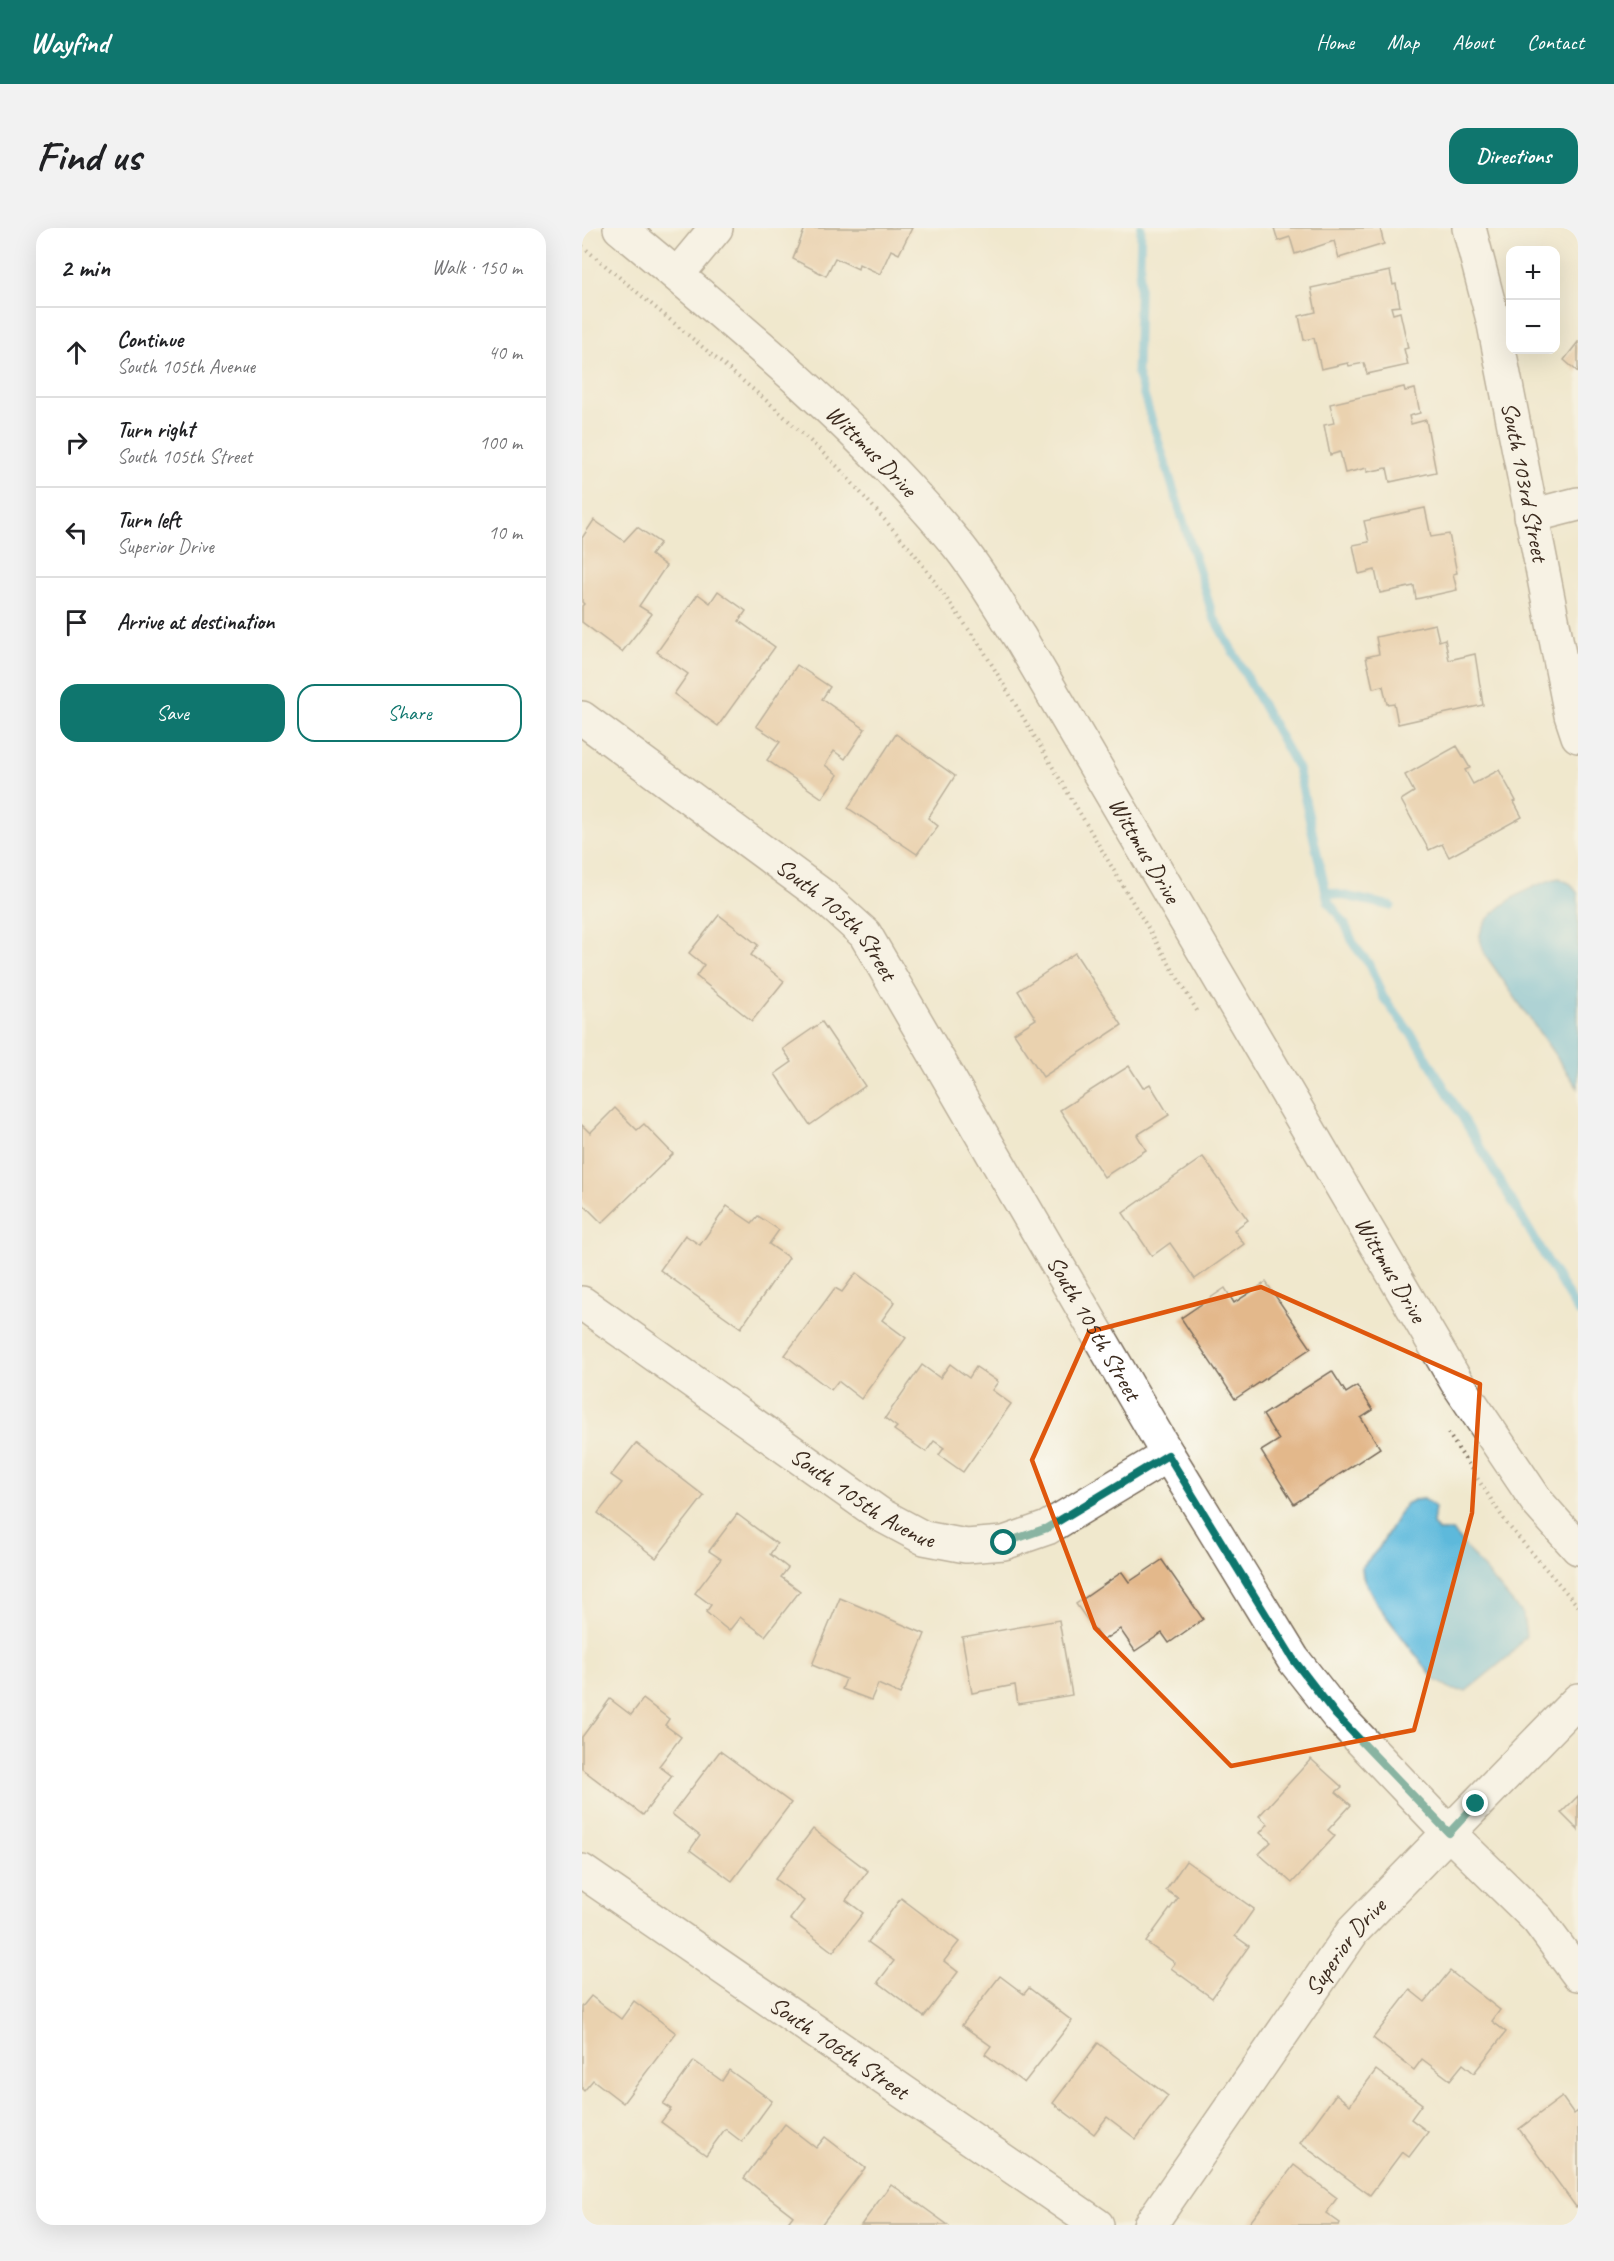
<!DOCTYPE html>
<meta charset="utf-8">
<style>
:root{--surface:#fff;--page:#f2f2f2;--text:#202124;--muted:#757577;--line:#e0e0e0;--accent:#0f766e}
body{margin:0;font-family:Caveat,sans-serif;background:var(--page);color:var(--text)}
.controls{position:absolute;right:18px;top:18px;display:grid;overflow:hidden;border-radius:12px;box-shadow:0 6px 24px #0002}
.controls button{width:54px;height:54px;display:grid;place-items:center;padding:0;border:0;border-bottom:2px solid var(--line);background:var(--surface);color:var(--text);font:30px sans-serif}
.stop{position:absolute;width:18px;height:18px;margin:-14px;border:4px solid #0f766e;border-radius:50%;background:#fff}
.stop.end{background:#0f766e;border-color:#fff;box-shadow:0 2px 6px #0008}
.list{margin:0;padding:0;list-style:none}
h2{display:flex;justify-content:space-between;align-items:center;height:78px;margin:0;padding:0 24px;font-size:26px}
h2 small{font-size:20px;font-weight:400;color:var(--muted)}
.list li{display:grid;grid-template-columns:39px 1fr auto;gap:18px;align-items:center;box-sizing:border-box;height:90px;padding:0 24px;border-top:2px solid var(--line)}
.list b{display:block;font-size:22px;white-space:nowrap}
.list p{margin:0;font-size:20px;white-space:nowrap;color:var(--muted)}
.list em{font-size:20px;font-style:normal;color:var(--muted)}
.actions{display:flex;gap:12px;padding:18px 24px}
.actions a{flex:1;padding:14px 0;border:2px solid var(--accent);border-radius:18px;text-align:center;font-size:21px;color:var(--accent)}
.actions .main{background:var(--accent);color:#fff}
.icon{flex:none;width:33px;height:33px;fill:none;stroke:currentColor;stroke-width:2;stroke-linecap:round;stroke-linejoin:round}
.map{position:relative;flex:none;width:996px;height:1997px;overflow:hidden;border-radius:18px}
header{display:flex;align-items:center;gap:36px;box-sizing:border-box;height:84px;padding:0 30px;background:var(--accent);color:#fff}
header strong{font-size:28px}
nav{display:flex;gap:33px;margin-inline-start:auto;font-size:21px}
.intro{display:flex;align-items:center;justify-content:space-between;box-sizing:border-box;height:144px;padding:0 36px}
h1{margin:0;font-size:42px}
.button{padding:15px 27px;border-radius:18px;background:var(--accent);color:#fff;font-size:21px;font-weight:700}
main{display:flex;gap:36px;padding:0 36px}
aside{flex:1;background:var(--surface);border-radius:18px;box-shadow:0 6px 24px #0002}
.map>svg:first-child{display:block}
</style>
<header>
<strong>Wayfind</strong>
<nav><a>Home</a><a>Map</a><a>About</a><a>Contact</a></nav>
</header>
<div class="intro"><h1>Find us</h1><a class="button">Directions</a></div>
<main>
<aside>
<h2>2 min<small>Walk · 150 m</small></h2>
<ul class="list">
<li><svg class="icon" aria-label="ahead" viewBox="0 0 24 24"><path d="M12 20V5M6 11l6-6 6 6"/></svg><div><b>Continue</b><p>South 105th Avenue</p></div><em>40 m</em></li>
<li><svg class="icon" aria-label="right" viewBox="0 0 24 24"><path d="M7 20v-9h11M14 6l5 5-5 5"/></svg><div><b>Turn right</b><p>South 105th Street</p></div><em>100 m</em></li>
<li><svg class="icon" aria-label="left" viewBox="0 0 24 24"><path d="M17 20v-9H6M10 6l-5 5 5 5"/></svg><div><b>Turn left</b><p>Superior Drive</p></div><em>10 m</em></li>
<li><svg class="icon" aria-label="arrive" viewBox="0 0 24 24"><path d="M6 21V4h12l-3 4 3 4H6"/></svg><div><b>Arrive at destination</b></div></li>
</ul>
<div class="actions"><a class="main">Save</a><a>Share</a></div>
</aside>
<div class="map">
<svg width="996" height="1997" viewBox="0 0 996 1997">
<rect width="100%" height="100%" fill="#fdfcf7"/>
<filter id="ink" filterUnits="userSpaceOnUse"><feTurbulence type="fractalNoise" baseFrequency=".0167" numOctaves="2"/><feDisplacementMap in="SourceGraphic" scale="12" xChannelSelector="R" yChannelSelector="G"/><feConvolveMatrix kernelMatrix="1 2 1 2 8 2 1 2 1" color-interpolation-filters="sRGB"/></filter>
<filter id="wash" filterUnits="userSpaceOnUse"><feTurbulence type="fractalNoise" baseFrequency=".008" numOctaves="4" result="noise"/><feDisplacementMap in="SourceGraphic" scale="24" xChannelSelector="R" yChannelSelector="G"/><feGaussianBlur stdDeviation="1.35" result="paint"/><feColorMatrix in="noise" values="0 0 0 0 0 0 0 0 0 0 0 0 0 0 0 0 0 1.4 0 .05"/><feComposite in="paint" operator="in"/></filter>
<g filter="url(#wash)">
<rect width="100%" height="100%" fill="#f0e8cd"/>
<g fill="#5db9db" stroke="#4c727c" stroke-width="1.5">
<path d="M 977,650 L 989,656 L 996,666 L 996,860 L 902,725 C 901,720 897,712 898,707 C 902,681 954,655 977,650 Z"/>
<polygon points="842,1271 853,1279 851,1296 856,1303 870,1303 941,1387 944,1408 927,1428 884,1463 871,1462 852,1451 795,1376 781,1349 780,1339 797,1320 823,1276 832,1272"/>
</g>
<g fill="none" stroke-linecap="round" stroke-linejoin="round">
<g stroke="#5db9db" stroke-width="9">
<polyline points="559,0 555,145 631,388 716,541 746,673 763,696 772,717 787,736 801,769 836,815 996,1084"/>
<polyline points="745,664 809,678"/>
</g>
</g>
<g id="blocks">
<g fill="#e3b88b">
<polygon points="223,0 330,0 317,26 309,22 298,46 277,36 276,41 253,30 244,48 211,31"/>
<polygon points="692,0 798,0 802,16 757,30 752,13 713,26 708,9 696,13"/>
<polygon points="808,43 811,57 814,56 818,78 809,79 811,86 818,84 826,120 822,121 826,137 785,146 782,135 767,138 766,135 739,141 732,110 722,112 717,88 734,84 729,60"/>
<polygon points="996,114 996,144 982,132"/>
<polygon points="822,159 823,163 833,161 838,185 827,188 829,196 844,192 854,244 808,254 805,240 785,244 785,240 763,245 758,224 748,227 742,197 752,195 748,176"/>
<polygon points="843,280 849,309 867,306 875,345 871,346 875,362 834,371 832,358 798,365 793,342 777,346 771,317 787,314 782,293"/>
<polygon points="12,292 42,313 55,299 78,315 69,327 84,338 57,378 70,386 40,424 0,394 0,378 2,376 0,374 0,310"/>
<polygon points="136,363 164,383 157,393 193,419 136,498 92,466 106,446 75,424 116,366 128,375"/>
<polygon points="853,396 857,413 863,411 867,432 893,426 901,477 816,496 812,475 805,476 801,458 791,460 784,429 797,426 794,409"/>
<polygon points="215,437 248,459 240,471 283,501 263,531 252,523 243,537 256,547 240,570 185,532 198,514 174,498"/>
<polygon points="314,506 373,548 346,590 356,598 335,626 266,580"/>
<polygon points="875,518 888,540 883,542 891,556 917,542 934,573 932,574 940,589 867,629 860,616 847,622 819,572 832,564 823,547"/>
<polygon points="137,687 176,717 169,727 202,753 170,793 114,748 122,737 107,725"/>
<polygon points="493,725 540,797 461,849 432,805 454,791 436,763"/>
<polygon points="240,794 283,858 228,897 193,846 210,834 201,821"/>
<polygon points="547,838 561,860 568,856 587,887 555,907 564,922 522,949 478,882"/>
<polygon points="33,880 55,902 62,896 91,926 20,995 0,975 0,897 8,905"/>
<polygon points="621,929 666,992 652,1002 662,1016 613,1051 588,1015 570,1028 541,985"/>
<polygon points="145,978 170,995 176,988 197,1002 187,1016 207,1030 159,1100 78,1042 103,1007 118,1017"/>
<polygon points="274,1045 313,1074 300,1092 324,1110 279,1171 256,1153 249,1162 203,1127 253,1060 260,1064"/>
<polygon points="684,1054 729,1120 653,1171 599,1090 643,1060 652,1075"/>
<polygon points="368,1136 387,1150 394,1139 416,1154 410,1162 429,1176 381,1244 357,1227 362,1220 352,1213 344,1224 312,1202 315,1199 303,1190 340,1137 358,1150"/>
<polygon points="750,1143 764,1165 775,1158 791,1182 779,1190 798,1220 712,1276 679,1223 697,1212 681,1187"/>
<polygon points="54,1215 122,1268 74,1330 16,1285 40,1255 29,1247"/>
<polygon points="155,1286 195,1316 188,1326 206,1340 199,1349 218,1363 183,1408 158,1389 147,1403 124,1384 129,1377 113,1365 139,1331 127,1323"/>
<polygon points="580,1332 621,1391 587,1415 580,1405 553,1423 538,1401 520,1413 494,1376 540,1344 547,1354"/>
<polygon points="258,1370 343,1406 318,1466 296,1456 289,1472 260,1461 264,1451 230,1437"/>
<polygon points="477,1392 490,1467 436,1476 433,1457 390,1465 380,1409"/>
<polygon points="28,1471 49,1487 61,1471 87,1491 83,1497 99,1509 77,1538 90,1548 61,1587 0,1541 0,1509"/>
<polygon points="138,1523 209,1575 150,1653 108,1622 118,1608 90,1586"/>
<polygon points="729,1531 760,1559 754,1564 769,1577 746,1602 753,1608 710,1655 677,1626 689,1614 678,1605 686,1596 677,1588"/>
<polygon points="996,1568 996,1602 979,1585"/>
<polygon points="231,1601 286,1643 264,1672 281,1685 251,1724 208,1691 222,1673 193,1651"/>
<polygon points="604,1633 672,1681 653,1708 667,1718 630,1770 589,1740 593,1735 564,1714 596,1670 584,1662"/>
<polygon points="319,1670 377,1714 362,1733 376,1744 342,1789 296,1754 312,1733 286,1714"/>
<polygon points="868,1743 918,1782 910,1793 924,1804 892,1845 881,1836 868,1852 840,1831 832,1842 791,1810 828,1762 843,1774"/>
<polygon points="418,1748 442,1766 447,1760 490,1793 442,1855 403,1826 409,1818 380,1797"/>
<polygon points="9,1768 39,1791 52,1773 94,1805 41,1875 11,1852 2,1863 0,1861 0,1779"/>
<polygon points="516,1815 586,1868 554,1911 525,1889 512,1906 471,1875"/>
<polygon points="112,1833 140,1853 147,1842 190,1873 160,1914 143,1901 124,1927 79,1894 89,1881 81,1876"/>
<polygon points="794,1842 840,1876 829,1891 846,1904 827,1929 820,1924 788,1967 718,1915 754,1866 768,1877"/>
<polygon points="980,1869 992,1886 996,1883 996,1978 994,1979 937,1901"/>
<polygon points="203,1896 234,1920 243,1909 283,1940 239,1997 204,1997 211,1988 162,1950"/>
<polygon points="712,1937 755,1970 744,1985 758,1995 757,1997 666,1997"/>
<polygon points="309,1956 366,1997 279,1997"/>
</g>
</g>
</g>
<g filter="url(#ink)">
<use href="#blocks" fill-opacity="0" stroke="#7a6c5b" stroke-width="1.5"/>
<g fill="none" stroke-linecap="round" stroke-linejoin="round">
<defs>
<g id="street">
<path id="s1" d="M 887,0 L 912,96 L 989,487 L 996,508"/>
<polyline points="95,47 134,0"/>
<polyline points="949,288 996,276"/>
<path id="s2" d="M 0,490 L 241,668 L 283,706 L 586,1227 L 711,1431 L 755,1487 L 867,1605 L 956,1692 L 996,1746"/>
<path id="s3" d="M 0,1075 L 299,1287 L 342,1310 L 384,1318 L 422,1315 L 465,1300 L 586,1227"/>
<path id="s4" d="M 0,1643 L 515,1997"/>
<path id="s5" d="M 568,1997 L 771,1703 L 996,1472"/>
</g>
<g id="secondary">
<path id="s6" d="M 38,0 C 156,98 276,196 374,315 C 398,344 417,378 438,410 L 874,1153 L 956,1275 L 996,1320"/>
</g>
</defs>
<use href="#street" stroke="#7a6c5b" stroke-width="36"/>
<use href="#secondary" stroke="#7a6c5b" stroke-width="36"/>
<g stroke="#7a6c5b" stroke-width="4" stroke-dasharray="1.5 4.5" stroke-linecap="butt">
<polyline points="0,18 192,179 257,240 332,325 400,420 617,786"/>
<polyline points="866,1205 925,1296 996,1378"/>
</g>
<use href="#street" stroke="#fff" stroke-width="33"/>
<use href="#secondary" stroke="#fff" stroke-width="33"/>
</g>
</g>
<g fill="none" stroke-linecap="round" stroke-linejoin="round" filter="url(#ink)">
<polyline stroke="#0f766e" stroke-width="8" points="422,1315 465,1300 586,1227 711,1431 754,1487 867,1605 894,1576"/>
</g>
<path d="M0 0H996V1997H0ZM 679,1059 L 898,1156 L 890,1285 L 832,1502 L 649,1538 L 513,1400 L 450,1232 L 507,1104 Z" fill="#f0e8cd" fill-opacity=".55" fill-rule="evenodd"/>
<path fill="none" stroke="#df570d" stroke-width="4.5" stroke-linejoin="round" d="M 679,1059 L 898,1156 L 890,1285 L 832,1502 L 649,1538 L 513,1400 L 450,1232 L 507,1104 Z"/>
<g text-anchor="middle" stroke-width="4.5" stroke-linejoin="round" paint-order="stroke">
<g font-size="24" fill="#3b2a1e" stroke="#fdfcf7">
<text dy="8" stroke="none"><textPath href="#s6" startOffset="336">Wittmus Drive</textPath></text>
<text dy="8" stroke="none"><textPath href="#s1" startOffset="260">South 103rd Street</textPath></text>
<text dy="8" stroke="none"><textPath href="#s6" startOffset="822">Wittmus Drive</textPath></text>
<text dy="8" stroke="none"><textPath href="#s2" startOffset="326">South 105th Street</textPath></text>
<text dy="8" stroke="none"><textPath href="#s6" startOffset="1308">Wittmus Drive</textPath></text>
<text dy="8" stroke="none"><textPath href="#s2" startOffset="812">South 105th Street</textPath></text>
<text dy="8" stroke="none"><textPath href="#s3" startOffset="342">South 105th Avenue</textPath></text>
<text dy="8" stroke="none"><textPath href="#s5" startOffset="340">Superior Drive</textPath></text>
<text dy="8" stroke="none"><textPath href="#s4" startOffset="312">South 106th Street</textPath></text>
</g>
</g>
</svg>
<div class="controls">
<button>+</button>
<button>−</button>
</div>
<div class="stop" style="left:422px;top:1315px"></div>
<div class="stop end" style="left:894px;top:1576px"></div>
</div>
</main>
